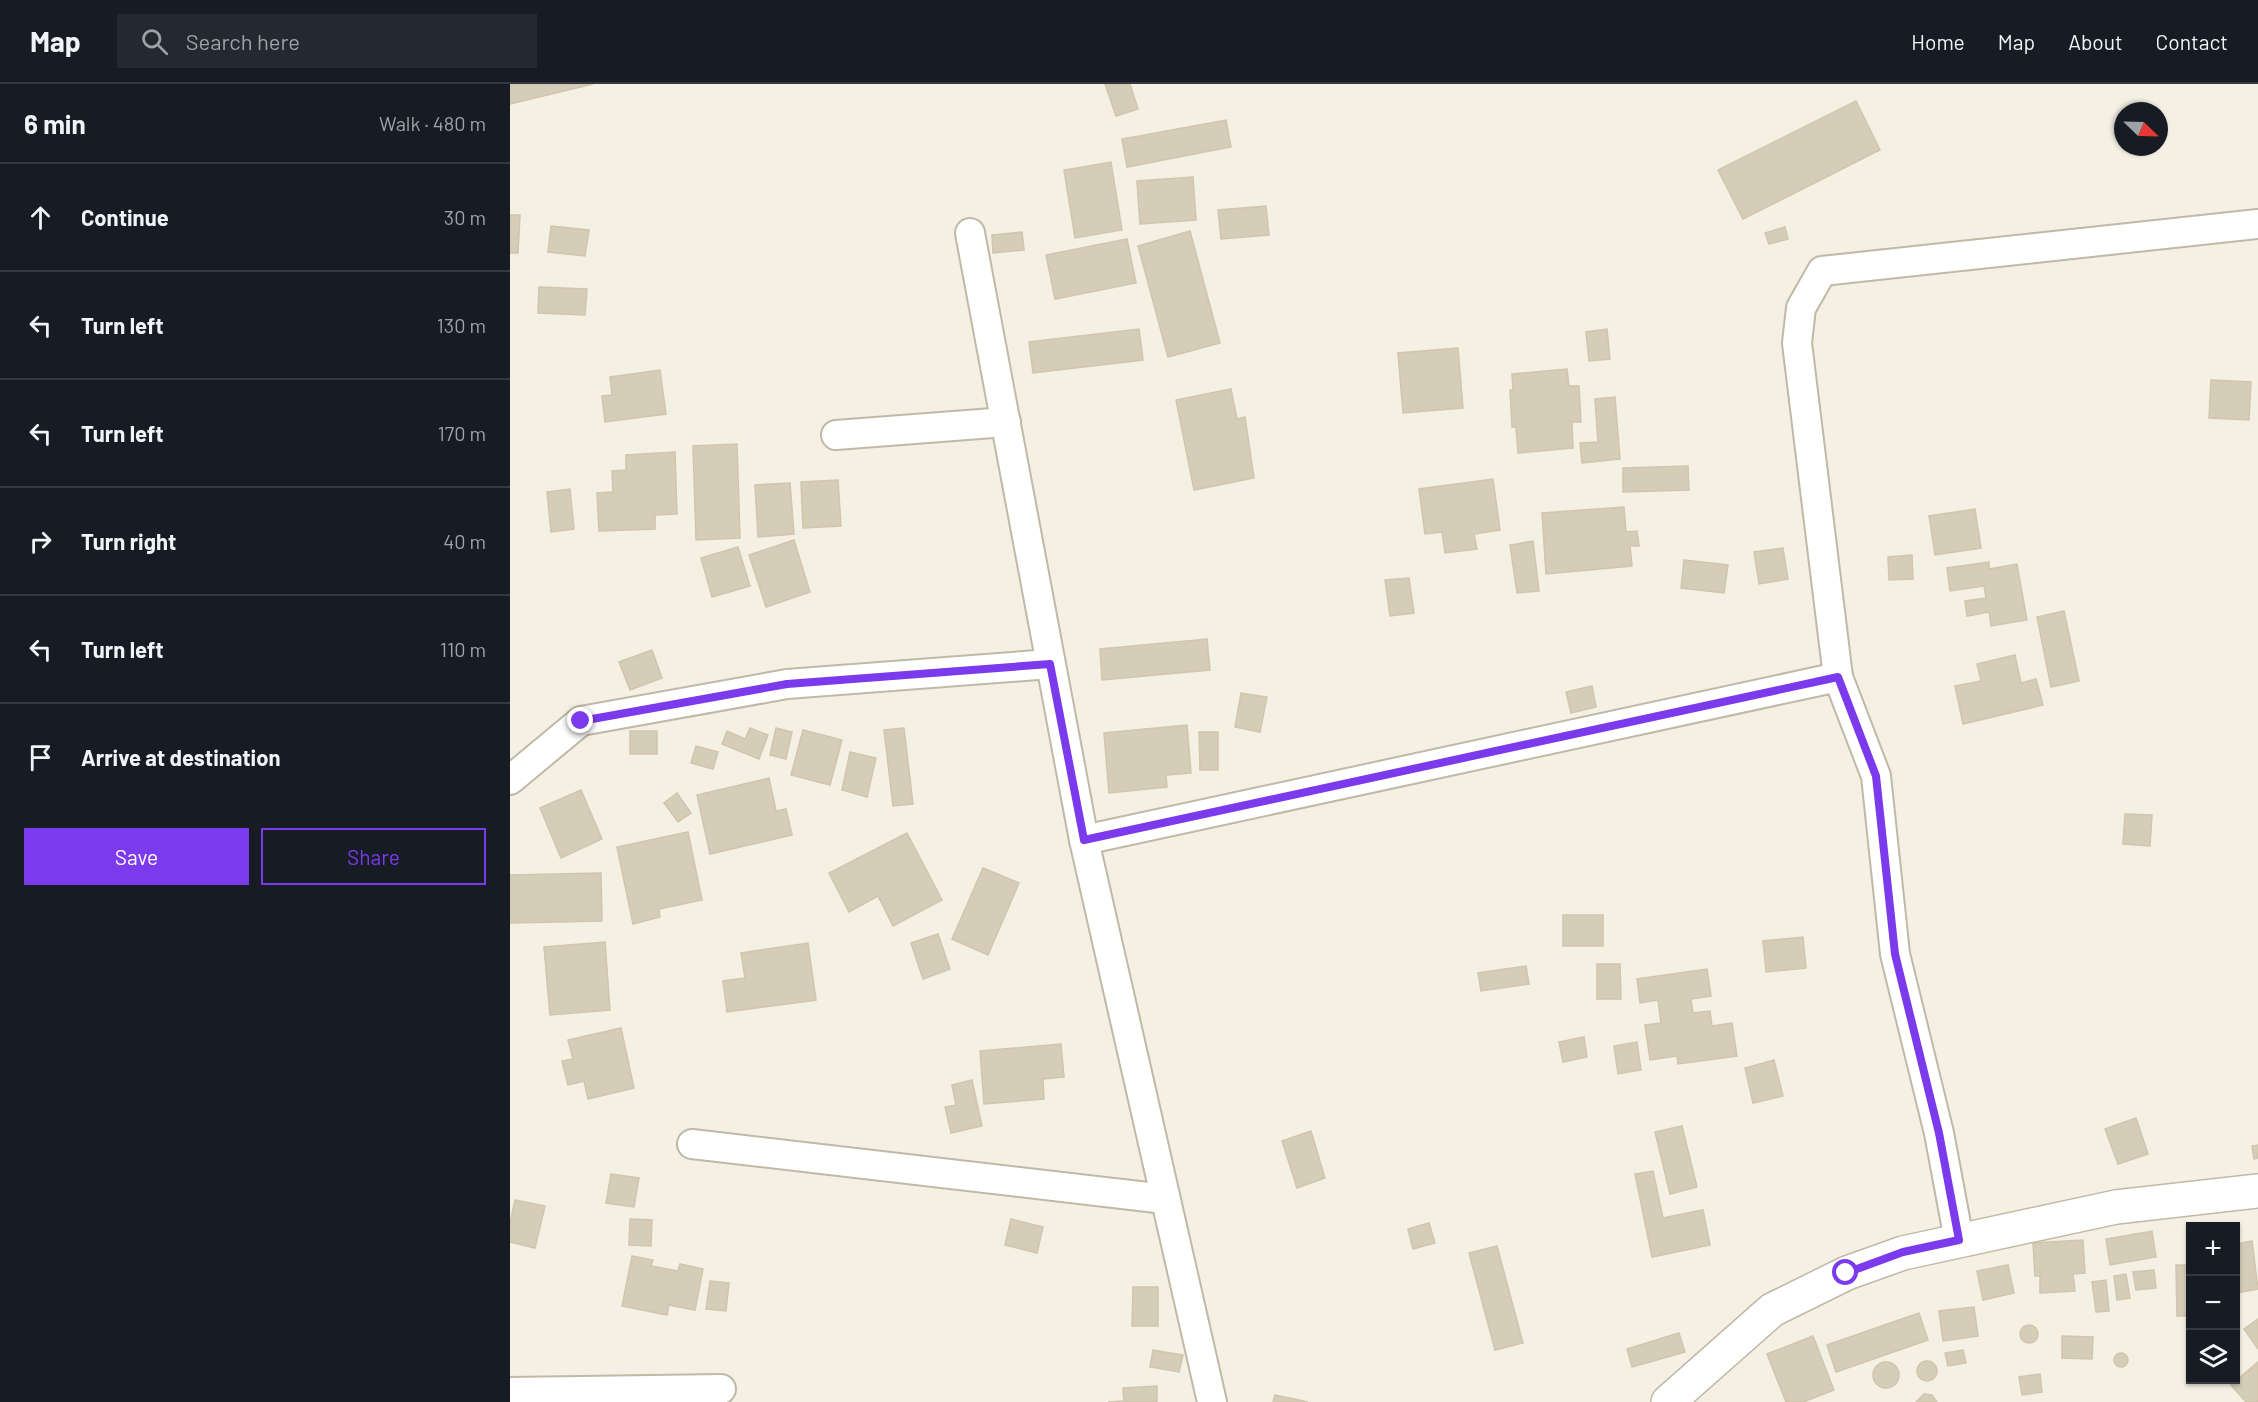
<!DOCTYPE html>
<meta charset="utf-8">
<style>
:root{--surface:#171b24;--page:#242831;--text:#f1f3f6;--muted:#9ea1a6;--line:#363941;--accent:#7c3aed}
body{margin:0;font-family:Barlow,sans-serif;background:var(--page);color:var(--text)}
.controls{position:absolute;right:18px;bottom:18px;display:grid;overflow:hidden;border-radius:0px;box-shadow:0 2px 4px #0004}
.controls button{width:54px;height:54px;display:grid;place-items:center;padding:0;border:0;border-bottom:2px solid var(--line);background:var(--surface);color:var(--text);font:30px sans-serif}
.compass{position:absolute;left:1604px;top:18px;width:54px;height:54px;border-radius:50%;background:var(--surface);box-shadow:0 2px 4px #0004;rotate:113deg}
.stop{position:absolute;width:18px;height:18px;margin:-14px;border:4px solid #7c3aed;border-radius:50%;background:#fff}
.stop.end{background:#7c3aed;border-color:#fff;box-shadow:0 2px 6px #0008}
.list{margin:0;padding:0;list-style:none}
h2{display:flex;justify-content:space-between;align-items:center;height:78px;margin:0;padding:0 24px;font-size:26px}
h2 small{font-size:20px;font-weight:400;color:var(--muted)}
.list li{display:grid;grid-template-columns:39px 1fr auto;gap:18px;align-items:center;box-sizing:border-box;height:108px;padding:0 24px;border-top:2px solid var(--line)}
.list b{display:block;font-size:22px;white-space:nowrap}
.list em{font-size:20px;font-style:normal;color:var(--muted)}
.actions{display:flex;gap:12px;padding:18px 24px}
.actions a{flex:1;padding:14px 0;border:2px solid var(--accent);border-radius:0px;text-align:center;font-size:21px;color:var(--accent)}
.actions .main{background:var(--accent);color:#fff}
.icon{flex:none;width:33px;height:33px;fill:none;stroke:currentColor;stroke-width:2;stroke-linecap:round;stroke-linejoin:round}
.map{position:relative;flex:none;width:1748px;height:1318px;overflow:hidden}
header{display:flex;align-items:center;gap:36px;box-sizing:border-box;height:84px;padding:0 30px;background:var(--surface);border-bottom:2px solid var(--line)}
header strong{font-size:28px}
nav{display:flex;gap:33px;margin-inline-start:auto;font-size:21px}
.search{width:420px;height:54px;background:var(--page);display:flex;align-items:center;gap:15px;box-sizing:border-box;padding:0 21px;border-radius:0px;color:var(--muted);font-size:22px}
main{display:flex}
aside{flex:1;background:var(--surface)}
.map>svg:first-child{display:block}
</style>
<header>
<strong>Map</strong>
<div class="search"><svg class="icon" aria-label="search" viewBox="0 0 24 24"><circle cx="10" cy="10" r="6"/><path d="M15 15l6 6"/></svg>Search here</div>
<nav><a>Home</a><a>Map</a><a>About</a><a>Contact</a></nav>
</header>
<main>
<aside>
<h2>6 min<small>Walk · 480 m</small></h2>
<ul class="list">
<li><svg class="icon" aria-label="ahead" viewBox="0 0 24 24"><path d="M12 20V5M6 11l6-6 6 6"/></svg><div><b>Continue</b></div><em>30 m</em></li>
<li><svg class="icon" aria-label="left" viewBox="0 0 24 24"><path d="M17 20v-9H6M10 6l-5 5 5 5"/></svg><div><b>Turn left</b></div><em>130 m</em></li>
<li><svg class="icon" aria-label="left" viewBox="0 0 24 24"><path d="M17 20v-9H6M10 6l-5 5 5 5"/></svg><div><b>Turn left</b></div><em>170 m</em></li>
<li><svg class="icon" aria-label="right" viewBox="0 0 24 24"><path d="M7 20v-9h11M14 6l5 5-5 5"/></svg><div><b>Turn right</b></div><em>40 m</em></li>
<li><svg class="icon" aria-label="left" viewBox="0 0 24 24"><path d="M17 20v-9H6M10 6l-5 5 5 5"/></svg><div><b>Turn left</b></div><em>110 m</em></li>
<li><svg class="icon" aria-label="arrive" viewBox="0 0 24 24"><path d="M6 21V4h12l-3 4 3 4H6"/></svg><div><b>Arrive at destination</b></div></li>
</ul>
<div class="actions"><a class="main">Save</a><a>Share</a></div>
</aside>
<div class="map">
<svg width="1748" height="1318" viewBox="0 0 1748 1318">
<rect width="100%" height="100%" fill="#f4f0e4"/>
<g fill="#d6cdb9" stroke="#d1c5ab" stroke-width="1.5">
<polygon points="0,0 83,0 0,20"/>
<polygon points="595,0 620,0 628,25 606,32"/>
<polygon points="1346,17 1370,66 1233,135 1208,86"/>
<polygon points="716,36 721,63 617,83 612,55"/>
<polygon points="601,78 612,146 565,154 554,86"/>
<polygon points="683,93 686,136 630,140 627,97"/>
<polygon points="756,122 759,151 711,155 708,126"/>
<polygon points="0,131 10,131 8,169 0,169"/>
<polygon points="41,142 79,146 75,172 38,168"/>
<polygon points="1275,143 1278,155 1259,160 1255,149"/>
<polygon points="680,147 710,259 658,273 628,162"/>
<polygon points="512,148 514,166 483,169 482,151"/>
<polygon points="617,155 626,199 545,215 536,171"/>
<polygon points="29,203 77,205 75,231 28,229"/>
<polygon points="629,245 633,276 523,289 519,258"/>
<polygon points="1097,245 1100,275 1079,277 1076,248"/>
<polygon points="948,264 953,324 893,329 888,269"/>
<polygon points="1057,285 1059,302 1069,302 1071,338 1062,338 1063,364 1008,369 1006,343 1002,343 1000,306 1003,306 1002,290"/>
<polygon points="150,286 156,330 95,338 92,312 102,311 100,293"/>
<polygon points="1701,296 1741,298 1739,336 1699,334"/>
<polygon points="721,305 727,335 735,333 744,394 684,406 666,316"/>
<polygon points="1105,313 1110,375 1072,379 1070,359 1088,358 1085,315"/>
<polygon points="227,360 230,454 186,456 183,362"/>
<polygon points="165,368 167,430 145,431 145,445 89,447 87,409 103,408 102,387 116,386 116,371"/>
<polygon points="1178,382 1179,406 1113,408 1113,384"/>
<polygon points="983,395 990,446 964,450 967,465 935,469 932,448 915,450 909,405"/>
<polygon points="328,396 331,442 293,444 291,398"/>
<polygon points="280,399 284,450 248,453 245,401"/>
<polygon points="60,405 64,445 41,448 37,408"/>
<polygon points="1114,423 1116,448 1127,447 1129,462 1120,462 1122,482 1036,490 1032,429"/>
<polygon points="1465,425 1471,464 1425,471 1419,432"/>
<polygon points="284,456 300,508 256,523 239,471"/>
<polygon points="1023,457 1029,507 1007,509 1000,461"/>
<polygon points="228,463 240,502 202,513 191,474"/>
<polygon points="1273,464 1278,495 1249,500 1244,468"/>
<polygon points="1402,471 1403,495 1379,496 1378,473"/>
<polygon points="1174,476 1218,481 1214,509 1171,504"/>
<polygon points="1479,478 1479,485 1507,480 1517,536 1481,542 1479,528 1457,532 1455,517 1476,514 1474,502 1440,507 1437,484"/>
<polygon points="899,494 904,529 880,532 875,496"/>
<polygon points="1554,527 1569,597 1541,603 1527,533"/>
<polygon points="697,555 700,586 592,596 590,565"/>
<polygon points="142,566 152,594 120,606 109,578"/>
<polygon points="1505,571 1511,599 1526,595 1533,621 1453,640 1445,602 1471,597 1467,580"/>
<polygon points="1082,602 1086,623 1061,629 1056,608"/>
<polygon points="731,609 757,613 750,648 725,643"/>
<polygon points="677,641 681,689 656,691 657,703 599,709 594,649"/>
<polygon points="240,644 258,651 249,675 212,660 217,647 235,655"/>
<polygon points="266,644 282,648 276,675 260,671"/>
<polygon points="394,644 403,720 383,722 374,646"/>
<polygon points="293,646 332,656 320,701 281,691"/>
<rect x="120" y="647" width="27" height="23"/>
<polygon points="689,648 708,648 708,686 690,686"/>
<polygon points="186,662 208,668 203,685 181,679"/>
<polygon points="340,668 366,674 357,713 332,706"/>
<polygon points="259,694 266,727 276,725 282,751 200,770 187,711"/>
<polygon points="71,706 92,755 51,774 30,724"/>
<polygon points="167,709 181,729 168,738 154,719"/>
<polygon points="1615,730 1642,731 1640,762 1613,760"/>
<polygon points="178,748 192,816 149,825 150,833 123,840 107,763"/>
<polygon points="397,749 432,816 383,842 368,812 339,828 319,789"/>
<polygon points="473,784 509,799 478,871 442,855"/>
<polygon points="91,789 92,837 0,839 0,791"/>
<rect x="1053" y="831" width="40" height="31"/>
<polygon points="428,850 440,885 413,895 401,859"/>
<polygon points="1293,853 1296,884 1256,888 1253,857"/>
<polygon points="95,858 100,926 40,931 34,863"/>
<polygon points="298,859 306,916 217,928 213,897 235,894 231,869"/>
<polygon points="1087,880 1110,880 1111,915 1087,915"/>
<polygon points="1016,882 1019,900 971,907 968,889"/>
<polygon points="1197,885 1201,912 1181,915 1183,929 1200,927 1202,942 1222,939 1227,972 1168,980 1167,972 1140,976 1135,941 1151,939 1148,916 1130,919 1127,895"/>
<polygon points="111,944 124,1004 78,1015 74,997 58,1001 52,977 63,975 58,956"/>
<polygon points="1074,953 1077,973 1053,978 1049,958"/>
<polygon points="1127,958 1131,986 1108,990 1104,962"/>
<polygon points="551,960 554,993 533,995 534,1015 474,1020 470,967"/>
<polygon points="1264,976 1273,1012 1243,1019 1235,984"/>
<polygon points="462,996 472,1042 441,1049 435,1023 446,1021 442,1001"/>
<polygon points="1626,1034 1638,1070 1608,1080 1595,1045"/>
<polygon points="1172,1042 1187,1103 1160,1110 1145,1048"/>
<polygon points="801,1047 815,1094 787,1104 772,1057"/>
<polygon points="1748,1061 1748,1074 1744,1075 1742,1062"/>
<polygon points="1143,1087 1153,1134 1193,1126 1200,1161 1142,1173 1125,1090"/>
<polygon points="101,1090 129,1094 124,1123 96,1119"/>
<polygon points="5,1116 35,1122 25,1164 0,1158 0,1139"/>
<polygon points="120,1135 142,1136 141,1162 119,1161"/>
<polygon points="501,1135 533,1143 527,1169 495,1161"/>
<polygon points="919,1139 925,1159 903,1165 898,1145"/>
<polygon points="1642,1147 1646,1173 1600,1181 1596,1155"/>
<polygon points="1573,1156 1575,1189 1563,1190 1565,1207 1530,1209 1530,1192 1525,1192 1523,1159"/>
<polygon points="1742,1157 1748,1205 1726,1209 1726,1160"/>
<polygon points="987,1162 1013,1259 985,1266 959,1169"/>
<polygon points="122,1172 143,1176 141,1182 168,1187 170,1180 193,1185 185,1226 159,1221 157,1231 112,1222"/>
<polygon points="1498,1181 1504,1209 1473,1216 1467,1187"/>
<polygon points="1666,1181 1680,1181 1680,1232 1667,1232"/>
<polygon points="1644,1186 1646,1204 1626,1206 1623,1188"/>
<polygon points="1616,1190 1620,1214 1607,1216 1604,1192"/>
<polygon points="1596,1196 1599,1227 1586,1228 1582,1198"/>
<polygon points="200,1197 219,1199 216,1227 196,1225"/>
<polygon points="623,1203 648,1203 648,1242 622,1242"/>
<polygon points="1464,1223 1468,1252 1433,1257 1429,1227"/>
<polygon points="1409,1229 1418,1256 1326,1288 1317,1261"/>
<polygon points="1748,1235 1748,1265 1734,1245"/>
<circle cx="1519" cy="1250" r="9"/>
<polygon points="1169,1249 1175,1268 1122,1283 1117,1265"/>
<polygon points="1303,1252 1324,1306 1293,1318 1276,1318 1257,1270"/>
<polygon points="1552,1252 1583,1253 1582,1275 1552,1274"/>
<polygon points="643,1266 673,1271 669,1288 640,1283"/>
<polygon points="1453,1266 1456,1279 1438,1282 1435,1269"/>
<circle cx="1611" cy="1276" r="7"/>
<circle cx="1417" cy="1287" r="10"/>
<circle cx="1376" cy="1291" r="13"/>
<polygon points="1748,1278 1748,1318 1736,1318 1721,1301"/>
<polygon points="1530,1290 1532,1308 1512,1311 1509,1293"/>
<polygon points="647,1302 647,1318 598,1318 614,1317 613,1304"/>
<polygon points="1414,1310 1422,1311 1427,1318 1406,1318"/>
<polygon points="765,1311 798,1318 763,1318"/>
</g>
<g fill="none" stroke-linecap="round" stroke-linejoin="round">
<defs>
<g id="minor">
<polyline points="460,149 574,756 702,1318"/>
<polyline points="326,351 496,338"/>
<polyline points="0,696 71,637 277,600 540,580"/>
<polyline points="574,756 1328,593"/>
<polyline points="182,1060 655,1115"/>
<polyline points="1449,1156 1429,1049 1385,870 1366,692 1328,593 1287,259 1291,224 1312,187 1748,140"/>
<polyline points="0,1308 211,1305"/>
</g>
<polyline id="tertiary" points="1158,1318 1262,1226 1337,1189 1393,1169 1606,1123 1748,1107"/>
</defs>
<use href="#minor" stroke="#c0b9a6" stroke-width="32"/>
<use href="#tertiary" stroke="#c0b9a6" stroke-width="36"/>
<use href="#minor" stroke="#fff" stroke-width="28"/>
<use href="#tertiary" stroke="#fff" stroke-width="33"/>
</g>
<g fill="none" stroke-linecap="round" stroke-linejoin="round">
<polyline stroke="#7c3aed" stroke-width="8" points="71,637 277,600 540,580 574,756 1328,593 1366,692 1385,870 1429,1049 1449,1156 1393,1168 1336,1189"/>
</g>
</svg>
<div class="controls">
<button>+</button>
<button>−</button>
<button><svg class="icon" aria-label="layers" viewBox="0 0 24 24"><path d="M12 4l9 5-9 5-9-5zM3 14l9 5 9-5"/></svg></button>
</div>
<svg class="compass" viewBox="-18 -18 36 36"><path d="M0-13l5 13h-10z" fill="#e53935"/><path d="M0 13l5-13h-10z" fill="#9ea1a6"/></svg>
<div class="stop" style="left:1336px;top:1189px"></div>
<div class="stop end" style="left:71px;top:637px"></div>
</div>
</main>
